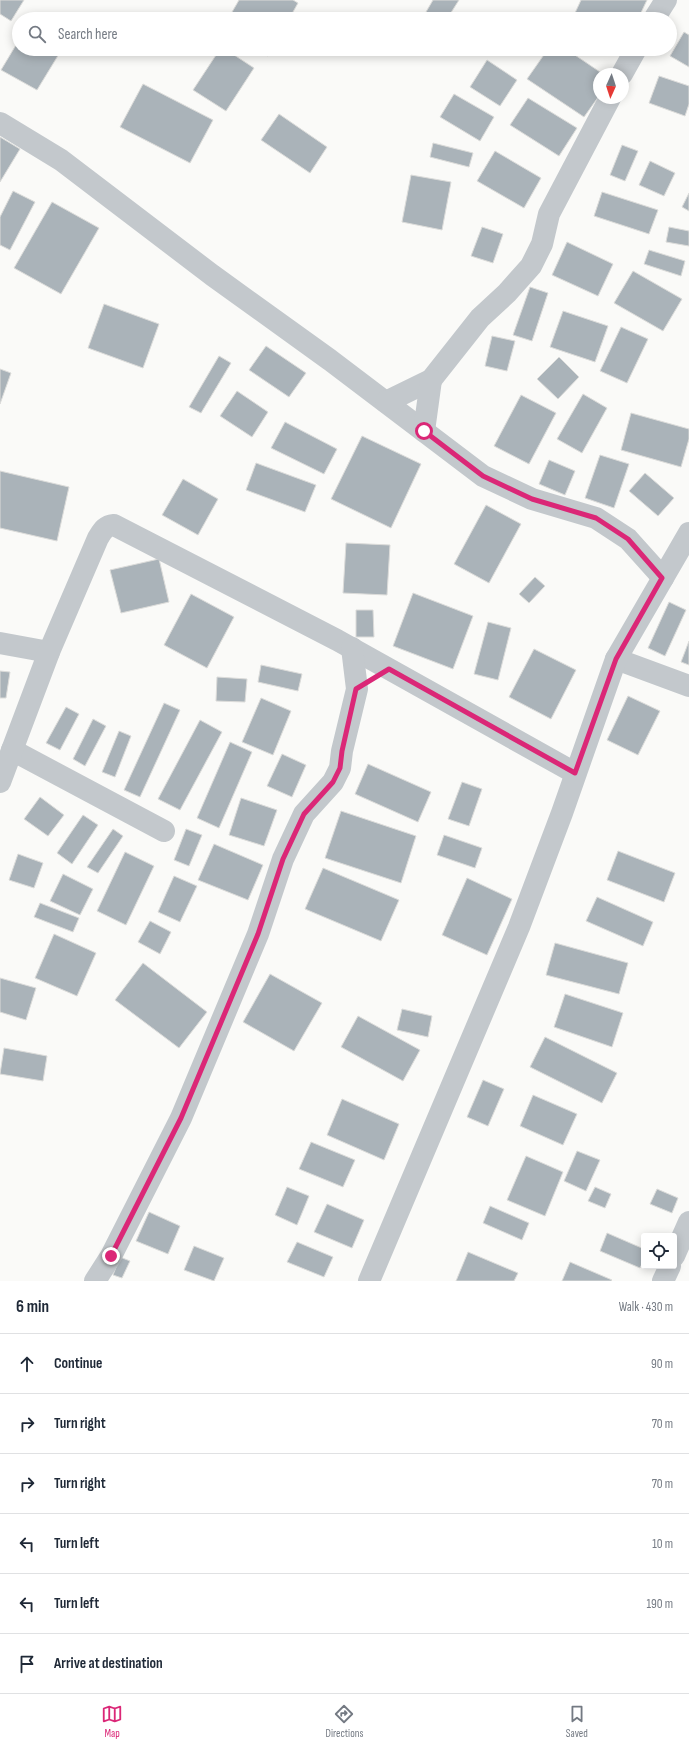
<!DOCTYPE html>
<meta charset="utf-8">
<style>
:root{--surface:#fff;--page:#f6f6f7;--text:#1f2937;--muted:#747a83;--line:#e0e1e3;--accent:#db2777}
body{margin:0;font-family:"Sofia Sans Condensed",sans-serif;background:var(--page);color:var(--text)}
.controls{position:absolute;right:12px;bottom:12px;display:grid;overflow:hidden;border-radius:4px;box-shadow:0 2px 10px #0003}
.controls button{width:36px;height:36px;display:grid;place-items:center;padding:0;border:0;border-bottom:1px solid var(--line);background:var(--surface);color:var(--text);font:20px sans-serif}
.compass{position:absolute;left:593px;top:68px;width:36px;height:36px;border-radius:50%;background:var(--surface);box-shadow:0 2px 10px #0003;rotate:183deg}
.stop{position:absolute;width:12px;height:12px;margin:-9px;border:3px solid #db2777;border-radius:50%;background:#fff}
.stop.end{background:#db2777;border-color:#fff;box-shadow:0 1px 4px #0008}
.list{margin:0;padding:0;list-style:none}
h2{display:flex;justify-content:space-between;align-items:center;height:52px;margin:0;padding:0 16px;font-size:17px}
h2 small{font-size:13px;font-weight:400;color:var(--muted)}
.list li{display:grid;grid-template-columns:26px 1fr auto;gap:12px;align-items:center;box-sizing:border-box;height:60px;padding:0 16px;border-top:1px solid var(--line)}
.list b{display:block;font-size:15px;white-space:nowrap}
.list em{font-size:13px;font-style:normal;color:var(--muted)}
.icon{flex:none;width:22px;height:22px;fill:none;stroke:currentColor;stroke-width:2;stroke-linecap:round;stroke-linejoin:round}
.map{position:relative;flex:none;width:689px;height:1281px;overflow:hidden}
.search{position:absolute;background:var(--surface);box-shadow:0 2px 10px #0003;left:12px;right:12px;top:12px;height:44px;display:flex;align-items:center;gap:10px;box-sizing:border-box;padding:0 14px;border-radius:22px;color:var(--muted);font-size:15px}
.sheet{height:412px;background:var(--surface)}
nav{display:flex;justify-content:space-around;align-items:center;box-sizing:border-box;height:56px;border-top:1px solid var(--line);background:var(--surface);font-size:11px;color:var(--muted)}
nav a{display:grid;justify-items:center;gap:2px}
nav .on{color:var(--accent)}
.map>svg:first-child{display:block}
</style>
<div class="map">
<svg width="689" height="1281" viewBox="0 0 689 1281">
<rect width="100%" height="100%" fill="#fafaf8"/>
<g fill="#aab3b9" stroke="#dcdcda">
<polygon points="0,0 24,0 11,21 0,14"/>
<polygon points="239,0 293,0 298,3 289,19 228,19"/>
<polygon points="433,0 459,0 447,19 437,19 426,12"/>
<polygon points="581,0 647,0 638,19 588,19 575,13"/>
<polygon points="684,32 689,35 689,67 670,56"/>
<polygon points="19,40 19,49 62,49 37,90 1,70"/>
<polygon points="220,49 225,49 254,68 226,111 193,90"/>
<polygon points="255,49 272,49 268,56"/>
<polygon points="548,49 566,49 603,74 599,74 599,96 584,117 527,79"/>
<polygon points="487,60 517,80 500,106 470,87"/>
<polygon points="659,76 689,86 689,104 685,116 649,103"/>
<polygon points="143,84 213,120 190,163 120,127"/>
<polygon points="454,94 494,117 480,141 440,117"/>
<polygon points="528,98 577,128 559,156 510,125"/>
<polygon points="279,114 327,147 310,173 261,140"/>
<polygon points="0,137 20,149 0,182"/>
<polygon points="433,143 473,153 469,167 430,157"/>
<polygon points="622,145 638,151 625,181 610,175"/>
<polygon points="495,151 541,178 524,208 477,181"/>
<polygon points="650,161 675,173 664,196 639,185"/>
<polygon points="411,175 451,182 442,230 402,222"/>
<polygon points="13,191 35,202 10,250 0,245 0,217"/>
<polygon points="602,192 658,210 649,234 594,216"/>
<polygon points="689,193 689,211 682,207"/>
<polygon points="52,202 99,228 61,294 14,268"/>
<polygon points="482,227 503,234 493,263 471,256"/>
<polygon points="669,227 689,231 689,246 666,242"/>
<polygon points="567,242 613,264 598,296 552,275"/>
<polygon points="649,250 685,261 681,276 644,264"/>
<polygon points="633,271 682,299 663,331 614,303"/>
<polygon points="530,287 548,293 532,341 513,335"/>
<polygon points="104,304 159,324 143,368 88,348"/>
<polygon points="563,311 608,326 595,362 550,347"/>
<polygon points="621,327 648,339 627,383 600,371"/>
<polygon points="492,336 515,341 507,371 485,366"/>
<polygon points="266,346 306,373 289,397 249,370"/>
<polygon points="219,356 231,363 201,413 189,407"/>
<polygon points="559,357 579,377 558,399 537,379"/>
<polygon points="0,369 11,373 0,404"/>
<polygon points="237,391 268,412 252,437 220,416"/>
<polygon points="583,394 607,408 582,453 557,439"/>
<polygon points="521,395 556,413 529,464 494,446"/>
<polygon points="631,413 689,429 689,439 681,467 621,450"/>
<polygon points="285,422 337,449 324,474 271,448"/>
<polygon points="362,436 421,464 391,528 331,499"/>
<polygon points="600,455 629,464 614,508 585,498"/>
<polygon points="549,460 575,471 565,495 539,484"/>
<polygon points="256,463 316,485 305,512 246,490"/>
<polygon points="0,471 69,487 57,541 0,528"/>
<polygon points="645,473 674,498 658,516 629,491"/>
<polygon points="183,479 218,499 198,535 162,515"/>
<polygon points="486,505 521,524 489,583 454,564"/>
<polygon points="346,543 390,545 387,595 343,593"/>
<polygon points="159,559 169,602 121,613 110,570"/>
<polygon points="535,577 545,586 529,603 519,594"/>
<polygon points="413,593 473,616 453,669 393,646"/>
<polygon points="191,594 234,617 207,668 164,645"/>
<polygon points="669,602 686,610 665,656 648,648"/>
<polygon points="356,610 373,610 374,637 356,637"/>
<polygon points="488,622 511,628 498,680 474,674"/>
<polygon points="689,641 689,665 681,662"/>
<polygon points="534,649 576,670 551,719 509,697"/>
<polygon points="261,665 302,674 298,691 258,682"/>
<polygon points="0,671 10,672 6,698 0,698"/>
<polygon points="217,677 247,679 245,702 216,701"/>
<polygon points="628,696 660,711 638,755 607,740"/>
<polygon points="261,698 291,711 273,755 242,742"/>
<polygon points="164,703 180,710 140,797 124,790"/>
<polygon points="66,707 79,714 60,750 46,743"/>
<polygon points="93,719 106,726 85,766 73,759"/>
<polygon points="200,720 222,732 180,810 158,799"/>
<polygon points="119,731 131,736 115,777 102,772"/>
<polygon points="230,742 252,752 219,828 197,818"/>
<polygon points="282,754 306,765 292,797 267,786"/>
<polygon points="368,764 431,792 418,822 355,794"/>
<polygon points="462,782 482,789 469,826 448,819"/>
<polygon points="40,797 64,815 48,836 24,819"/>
<polygon points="241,798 277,810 264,846 229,835"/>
<polygon points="341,811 416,836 401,883 325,858"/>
<polygon points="83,815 98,825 72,864 57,853"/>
<polygon points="113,829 123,836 98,873 87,867"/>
<polygon points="186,829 202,835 189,866 174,860"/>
<polygon points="444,835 482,848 475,868 437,855"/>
<polygon points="214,844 263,865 248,900 198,880"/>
<polygon points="618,851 675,873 664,902 607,880"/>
<polygon points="125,852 154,866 126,925 97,911"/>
<polygon points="18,854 43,863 34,888 9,880"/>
<polygon points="323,868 399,900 381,941 305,909"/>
<polygon points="63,874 93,889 80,915 50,901"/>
<polygon points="174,876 197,886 180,922 158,912"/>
<polygon points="467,878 512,899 487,955 442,935"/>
<polygon points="597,897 653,922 643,946 586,921"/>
<polygon points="40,903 79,918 73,932 34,917"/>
<polygon points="150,921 171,932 160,954 138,942"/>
<polygon points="54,934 96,953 77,996 35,978"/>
<polygon points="555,943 628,963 619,994 546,975"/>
<polygon points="143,963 207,1012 179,1048 115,1000"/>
<polygon points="270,974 322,1003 294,1051 243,1022"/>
<polygon points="0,978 36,988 26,1020 0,1012"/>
<polygon points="565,994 623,1013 612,1047 554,1027"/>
<polygon points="402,1009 432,1016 428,1037 397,1030"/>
<polygon points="358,1016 420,1050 403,1081 341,1047"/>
<polygon points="545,1037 617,1073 602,1103 530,1067"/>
<polygon points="4,1048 47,1056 43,1081 0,1074"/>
<polygon points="483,1080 504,1089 488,1126 467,1117"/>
<polygon points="533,1095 577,1114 563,1145 520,1126"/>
<polygon points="342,1099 399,1124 384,1160 327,1135"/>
<polygon points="311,1142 355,1160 343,1187 299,1169"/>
<polygon points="577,1151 600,1160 586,1191 564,1181"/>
<polygon points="526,1156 563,1172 545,1216 507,1200"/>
<polygon points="287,1187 309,1196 297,1225 275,1215"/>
<polygon points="595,1187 611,1194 605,1208 588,1201"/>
<polygon points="657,1189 678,1198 672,1213 650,1204"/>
<polygon points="327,1204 364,1220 352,1248 314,1232"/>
<polygon points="490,1206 529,1223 522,1240 483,1223"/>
<polygon points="149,1212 180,1226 168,1254 136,1241"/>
<polygon points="607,1233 644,1249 644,1260 640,1268 600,1251"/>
<polygon points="297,1242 333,1257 324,1277 287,1262"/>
<polygon points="194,1246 224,1258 214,1281 184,1270"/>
<polygon points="468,1252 518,1273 514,1281 456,1281"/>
<polygon points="120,1257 130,1261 122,1278 113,1275"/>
<polygon points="570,1262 612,1280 611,1281 562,1281"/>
</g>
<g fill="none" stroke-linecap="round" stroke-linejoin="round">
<g stroke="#c3c8cc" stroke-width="22">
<polyline points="654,19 666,0"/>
<polyline points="622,74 636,49"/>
<polyline points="0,123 61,160 212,275 330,360 483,476 532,499 596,518 628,539 663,578"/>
<polyline points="386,402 431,380 480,318 507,293 531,266 542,244 549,214 610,98"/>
<polyline points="424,431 431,380"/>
<polyline points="0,643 49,652"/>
<polyline points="616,659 689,686"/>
<polyline points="12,750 164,831"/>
<path d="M 0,782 L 49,652 L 98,538 C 103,530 105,526 114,525 L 337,640 L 575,773"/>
<polyline points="674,1256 689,1222"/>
<polyline points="95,1281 111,1256 181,1118 258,934 283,859 304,814 333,782 340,768 342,751 357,689 352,648"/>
<polyline points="369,1281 519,927 562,813 616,659 689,533"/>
<polyline points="663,1281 670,1266"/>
</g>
</g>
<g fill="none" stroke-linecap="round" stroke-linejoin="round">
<polyline stroke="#db2777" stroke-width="5" points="111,1256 181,1118 258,934 283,859 304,814 333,782 340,768 342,751 356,689 389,669 575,773 616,659 662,578 628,539 596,518 532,499 483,476 424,431"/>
</g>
</svg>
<div class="controls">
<button><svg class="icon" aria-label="locate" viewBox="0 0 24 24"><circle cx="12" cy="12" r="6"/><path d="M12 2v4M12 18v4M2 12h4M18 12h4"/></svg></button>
</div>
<svg class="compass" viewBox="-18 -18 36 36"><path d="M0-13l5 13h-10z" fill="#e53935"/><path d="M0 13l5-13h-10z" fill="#747a83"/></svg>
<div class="stop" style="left:424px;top:431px"></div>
<div class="stop end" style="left:111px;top:1256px"></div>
<div class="search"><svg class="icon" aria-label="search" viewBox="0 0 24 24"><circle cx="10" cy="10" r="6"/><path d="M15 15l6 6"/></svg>Search here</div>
</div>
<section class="sheet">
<h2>6 min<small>Walk · 430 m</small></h2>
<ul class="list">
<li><svg class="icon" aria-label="ahead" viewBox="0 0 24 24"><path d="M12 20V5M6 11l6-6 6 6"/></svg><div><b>Continue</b></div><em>90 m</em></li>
<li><svg class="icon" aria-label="right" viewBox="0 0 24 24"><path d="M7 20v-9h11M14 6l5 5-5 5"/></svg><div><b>Turn right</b></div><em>70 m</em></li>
<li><svg class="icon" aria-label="right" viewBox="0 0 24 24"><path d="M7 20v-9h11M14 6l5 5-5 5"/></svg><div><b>Turn right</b></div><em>70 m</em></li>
<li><svg class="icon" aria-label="left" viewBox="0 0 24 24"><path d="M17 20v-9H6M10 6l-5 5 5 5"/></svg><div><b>Turn left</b></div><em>10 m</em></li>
<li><svg class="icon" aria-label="left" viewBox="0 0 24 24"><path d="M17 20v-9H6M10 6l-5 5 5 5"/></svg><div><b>Turn left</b></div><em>190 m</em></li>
<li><svg class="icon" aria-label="arrive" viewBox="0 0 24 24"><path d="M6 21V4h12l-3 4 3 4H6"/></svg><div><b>Arrive at destination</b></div></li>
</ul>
</section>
<nav>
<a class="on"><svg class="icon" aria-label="map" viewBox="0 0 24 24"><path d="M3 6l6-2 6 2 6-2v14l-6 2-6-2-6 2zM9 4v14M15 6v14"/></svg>Map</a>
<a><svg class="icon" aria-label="directions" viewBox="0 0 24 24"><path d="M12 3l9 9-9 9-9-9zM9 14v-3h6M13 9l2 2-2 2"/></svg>Directions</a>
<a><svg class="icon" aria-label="saved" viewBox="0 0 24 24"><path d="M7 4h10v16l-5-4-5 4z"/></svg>Saved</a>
</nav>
